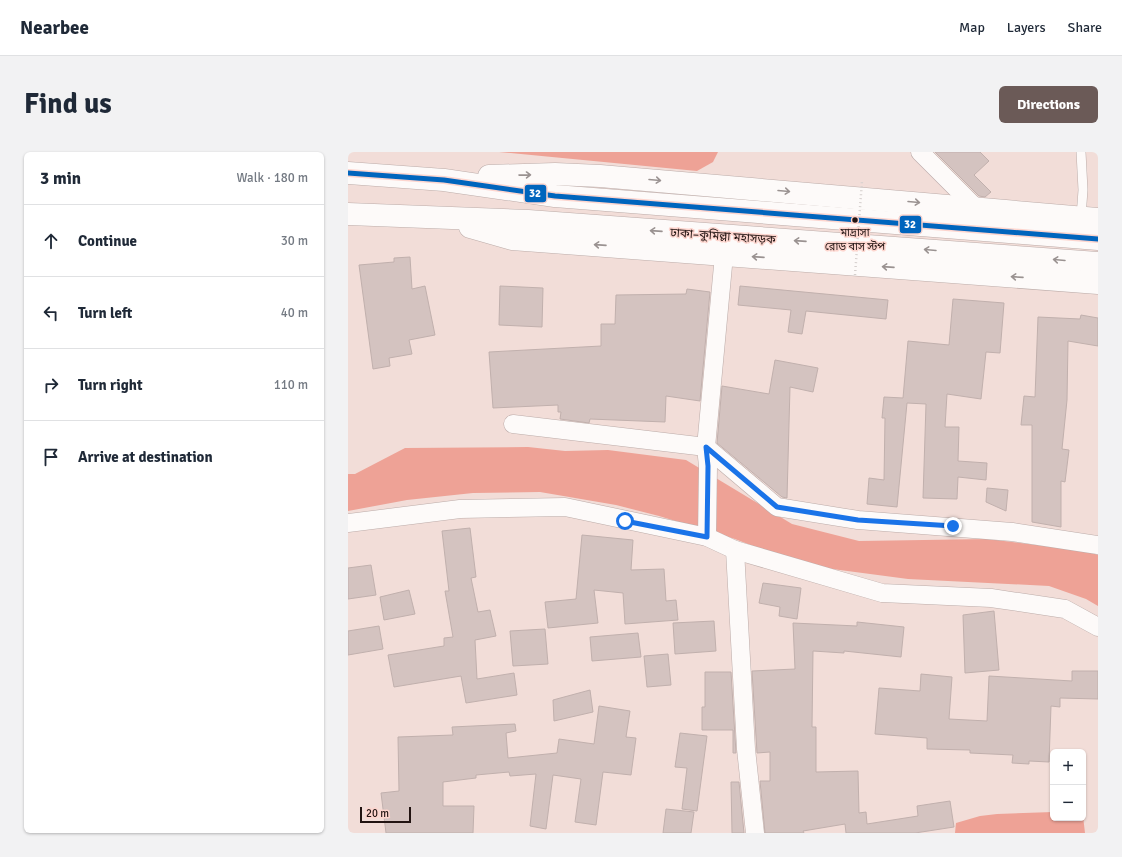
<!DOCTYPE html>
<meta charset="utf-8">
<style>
:root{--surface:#fff;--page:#f2f2f3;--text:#1f2937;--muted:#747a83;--line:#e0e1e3;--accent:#6b5a57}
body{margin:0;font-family:Signika,"Noto Sans Bengali",sans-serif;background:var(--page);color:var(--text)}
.controls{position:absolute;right:12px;bottom:12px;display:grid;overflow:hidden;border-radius:6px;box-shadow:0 1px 3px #0004}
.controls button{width:36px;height:36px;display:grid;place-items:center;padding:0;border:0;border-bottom:1px solid var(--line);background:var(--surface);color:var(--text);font:20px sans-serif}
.scale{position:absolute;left:12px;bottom:10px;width:51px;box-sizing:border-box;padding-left:4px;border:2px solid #221412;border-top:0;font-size:11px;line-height:14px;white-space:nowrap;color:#221412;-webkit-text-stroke:3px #fdd5ce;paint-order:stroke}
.stop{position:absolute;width:12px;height:12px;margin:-9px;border:3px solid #1a73e8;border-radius:50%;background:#fff}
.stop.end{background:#1a73e8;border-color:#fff;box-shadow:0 1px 4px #0008}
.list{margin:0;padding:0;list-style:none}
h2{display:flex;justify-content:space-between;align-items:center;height:52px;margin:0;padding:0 16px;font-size:17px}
h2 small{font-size:13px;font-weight:400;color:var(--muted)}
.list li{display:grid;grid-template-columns:26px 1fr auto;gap:12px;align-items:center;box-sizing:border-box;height:72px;padding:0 16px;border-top:1px solid var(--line)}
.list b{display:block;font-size:15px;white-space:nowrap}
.list em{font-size:13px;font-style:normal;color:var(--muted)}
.icon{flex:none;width:22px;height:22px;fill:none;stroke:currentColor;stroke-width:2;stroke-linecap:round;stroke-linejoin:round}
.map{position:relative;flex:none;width:750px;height:681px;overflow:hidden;border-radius:6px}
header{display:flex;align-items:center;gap:24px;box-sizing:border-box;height:56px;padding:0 20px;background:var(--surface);border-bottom:1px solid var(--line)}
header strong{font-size:19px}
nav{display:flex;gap:22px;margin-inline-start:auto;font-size:14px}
.intro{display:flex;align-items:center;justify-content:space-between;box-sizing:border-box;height:96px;padding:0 24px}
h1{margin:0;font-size:28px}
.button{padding:10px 18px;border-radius:6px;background:var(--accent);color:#fff;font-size:14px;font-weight:700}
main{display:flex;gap:24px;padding:0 24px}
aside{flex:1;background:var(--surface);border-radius:6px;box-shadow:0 1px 3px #0004}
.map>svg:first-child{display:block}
</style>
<header>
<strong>Nearbee</strong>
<nav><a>Map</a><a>Layers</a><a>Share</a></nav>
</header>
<div class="intro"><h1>Find us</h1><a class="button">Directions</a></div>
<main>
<aside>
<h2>3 min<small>Walk · 180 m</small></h2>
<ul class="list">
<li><svg class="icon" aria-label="ahead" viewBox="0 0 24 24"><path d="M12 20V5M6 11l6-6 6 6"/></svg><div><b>Continue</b></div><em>30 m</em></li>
<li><svg class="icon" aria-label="left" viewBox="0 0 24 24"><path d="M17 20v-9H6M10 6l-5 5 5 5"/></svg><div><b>Turn left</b></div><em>40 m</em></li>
<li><svg class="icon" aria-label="right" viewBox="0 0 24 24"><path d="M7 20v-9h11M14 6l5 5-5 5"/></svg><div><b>Turn right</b></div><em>110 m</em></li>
<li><svg class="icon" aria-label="arrive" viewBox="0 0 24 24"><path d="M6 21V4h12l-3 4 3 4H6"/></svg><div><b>Arrive at destination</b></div></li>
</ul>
</aside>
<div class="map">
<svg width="750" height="681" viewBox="0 0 750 681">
<rect width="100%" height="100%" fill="#f2ddd8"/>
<g fill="#eea296">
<polygon points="151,0 370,0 365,10 349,19"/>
<polygon points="180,295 217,299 260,298 338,308 444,372 511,389 640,387 738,399 750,403 750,454 738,447 701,434 560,427 454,413 387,387 311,364 268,353 192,340 125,341 59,348 0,359 0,322 7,322 57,296"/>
<polygon points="705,660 705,666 735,666 735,664 737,681 607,681 608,671 632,664 649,662"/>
</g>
<g fill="#d4c3c0" stroke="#c1b0ad">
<polygon points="587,0 632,0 641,9 626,23 643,40 637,45 631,44"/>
<polygon points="62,105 64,137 77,134 87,183 61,188 64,202 41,206 42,214 25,217 11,113 46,110 46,106"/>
<polygon points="152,134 195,136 194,175 151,173"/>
<polygon points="392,134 540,148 538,167 458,159 454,182 440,180 443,158 390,153"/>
<polygon points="339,137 362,140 352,249 318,244 317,270 242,267 241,271 212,267 213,260 210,260 210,253 145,256 141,200 253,194 253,172 267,172 268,143 338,142"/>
<polygon points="605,147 656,151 652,201 638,200 633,247 599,242 597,275 611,275 610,309 639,311 638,328 610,325 609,347 575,346 578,252 559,251 549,355 519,352 521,326 536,328 537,266 534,266 536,245 555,246 560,189 601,193"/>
<polygon points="733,163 750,166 750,194 720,189 719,248 714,297 721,298 717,330 713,329 713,375 684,370 684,273 673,273 676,244 687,245 690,165 732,167"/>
<polygon points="427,208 470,216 465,240 442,235 439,346 434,345 369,291 374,234 421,242"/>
<polygon points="639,336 660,338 658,359 638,350"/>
<polygon points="122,376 128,425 123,426 130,460 142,458 148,484 127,488 129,527 166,521 169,543 118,551 113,524 46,535 40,503 96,494 96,486 105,485 97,439 101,439 94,379"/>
<polygon points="234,383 285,388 283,418 316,417 318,449 328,448 330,468 277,472 275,441 246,438 250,471 200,476 197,450 228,447"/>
<polygon points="23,413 28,443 0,447 0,416"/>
<polygon points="415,431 453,436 449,467 431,464 432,455 411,451"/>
<polygon points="61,438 67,462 36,468 32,445"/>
<polygon points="646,459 651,518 617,521 615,463"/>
<polygon points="366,469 368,499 327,502 325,471"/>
<polygon points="509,470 556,475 553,505 496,499 496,501 465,499 464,575 468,575 468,620 510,619 511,661 518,660 519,672 570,664 569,654 602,649 606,675 567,681 498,681 497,672 455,679 456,681 417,681 412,629 422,629 422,600 409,601 404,519 447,517 445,471 509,474"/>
<polygon points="31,474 35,497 0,503 0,479"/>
<polygon points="197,477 200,512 165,514 162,479"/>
<polygon points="290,481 293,505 244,509 242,485"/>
<polygon points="320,502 323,533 299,535 296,504"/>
<polygon points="724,519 750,519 750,547 712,546 712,555 703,554 701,610 681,609 681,612 664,611 665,603 622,601 622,598 579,597 579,586 527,582 531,536 572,539 573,522 604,525 601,567 639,569 641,524 724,529"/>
<polygon points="357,520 383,520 388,601 385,601 385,578 354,578 354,555 357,555"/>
<polygon points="242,538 245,560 206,569 205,548"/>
<polygon points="251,554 282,559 278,585 288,586 283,623 255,620 248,673 227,670 233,627 205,623 198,677 182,674 188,622 162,624 161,620 128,623 128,626 95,630 95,654 126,654 125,681 38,681 33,641 51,639 50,585 105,583 104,575 167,572 168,579 158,581 160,606 209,601 211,587 246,592"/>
<polygon points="332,581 359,584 349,659 334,657 339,616 327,615"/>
<polygon points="383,630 391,630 396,681 384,681"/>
<polygon points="318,657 346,660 343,681 315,681"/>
</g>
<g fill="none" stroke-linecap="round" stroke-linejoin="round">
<defs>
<polyline id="lane" points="733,0 735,38 733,65"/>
<g id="street">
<polyline points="572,0 627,55"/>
<polyline points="165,272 358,295 429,355 510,368 664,380 750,393"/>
<polyline points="0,371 112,357 217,355 359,385 387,398 534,441 643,446 717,457 750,475"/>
<polyline points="359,385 360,314 358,295 376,103"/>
<polyline points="387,398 398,597 407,681"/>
</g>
<g id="highway">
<polyline points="0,21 96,28 207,44 750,87"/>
<polyline points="141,24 207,22 252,24 750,67"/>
<polyline points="0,62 180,69 750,111"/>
<polyline points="122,75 164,87 750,131"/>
</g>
</defs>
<use href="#lane" stroke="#bcaca9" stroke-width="10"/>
<use href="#street" stroke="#bcaca9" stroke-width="19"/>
<use href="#highway" stroke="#bcaca9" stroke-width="23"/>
<use href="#lane" stroke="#fdfaf9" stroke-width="9"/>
<use href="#street" stroke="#fdfaf9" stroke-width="18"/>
<use href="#highway" stroke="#fdfaf9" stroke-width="22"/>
<polyline stroke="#d5cfcd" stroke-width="2.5" stroke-dasharray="1 3" stroke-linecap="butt" points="507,123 514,29"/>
<defs>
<polyline id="bus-1" points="0,21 96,28 207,44 750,87"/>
</defs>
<use href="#bus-1" stroke="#fdd5ce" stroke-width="8"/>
<use href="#bus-1" stroke="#0065bd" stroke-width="5"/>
</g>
<defs><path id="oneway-shaft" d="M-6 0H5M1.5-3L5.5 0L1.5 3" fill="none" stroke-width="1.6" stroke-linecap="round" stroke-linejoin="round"/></defs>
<g stroke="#9a9291">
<use href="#oneway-shaft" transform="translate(177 23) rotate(-1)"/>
<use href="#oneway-shaft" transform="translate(307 28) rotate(5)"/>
<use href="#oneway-shaft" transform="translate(436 39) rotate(5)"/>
<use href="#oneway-shaft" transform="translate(566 50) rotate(5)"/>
<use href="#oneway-shaft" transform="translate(308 79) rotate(-176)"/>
<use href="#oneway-shaft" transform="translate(452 89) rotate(-176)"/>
<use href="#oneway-shaft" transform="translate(252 93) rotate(-176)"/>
<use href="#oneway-shaft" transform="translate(582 98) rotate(-175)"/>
<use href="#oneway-shaft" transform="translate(410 105) rotate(-176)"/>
<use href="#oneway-shaft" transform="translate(711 108) rotate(-175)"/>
<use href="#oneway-shaft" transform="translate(540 115) rotate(-176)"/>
<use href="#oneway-shaft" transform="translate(669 125) rotate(-176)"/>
</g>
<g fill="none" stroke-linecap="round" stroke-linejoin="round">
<polyline stroke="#1a73e8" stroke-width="5" points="277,369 359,385 360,314 358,295 429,355 510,368 605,374"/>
</g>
<circle fill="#221412" stroke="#fdd5ce" stroke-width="1.5" cx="507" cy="68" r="3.5"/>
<g text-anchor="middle" stroke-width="3" stroke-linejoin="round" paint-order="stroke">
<g font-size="11" fill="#221412" stroke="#fdd5ce">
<text x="507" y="84">মাদ্রাসা<tspan x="507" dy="14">রোড বাস স্টপ</tspan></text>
</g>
<g font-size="12" fill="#221412" stroke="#fdd5ce">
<text transform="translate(375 84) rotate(4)" y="4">ঢাকা–কুমিল্লা মহাসড়ক</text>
</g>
</g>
<g stroke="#fdd5ce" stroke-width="1.5">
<rect x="176" y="32" width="23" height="19" rx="4" fill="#0065bd"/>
<rect x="551" y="63" width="23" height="19" rx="4" fill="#0065bd"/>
</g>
<g font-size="11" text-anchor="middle" font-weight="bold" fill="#fff">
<text x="187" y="45">32</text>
<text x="562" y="76">32</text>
</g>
</svg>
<div class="controls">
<button>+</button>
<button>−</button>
</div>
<div class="scale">20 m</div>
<div class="stop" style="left:277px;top:369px"></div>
<div class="stop end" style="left:605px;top:374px"></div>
</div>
</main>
